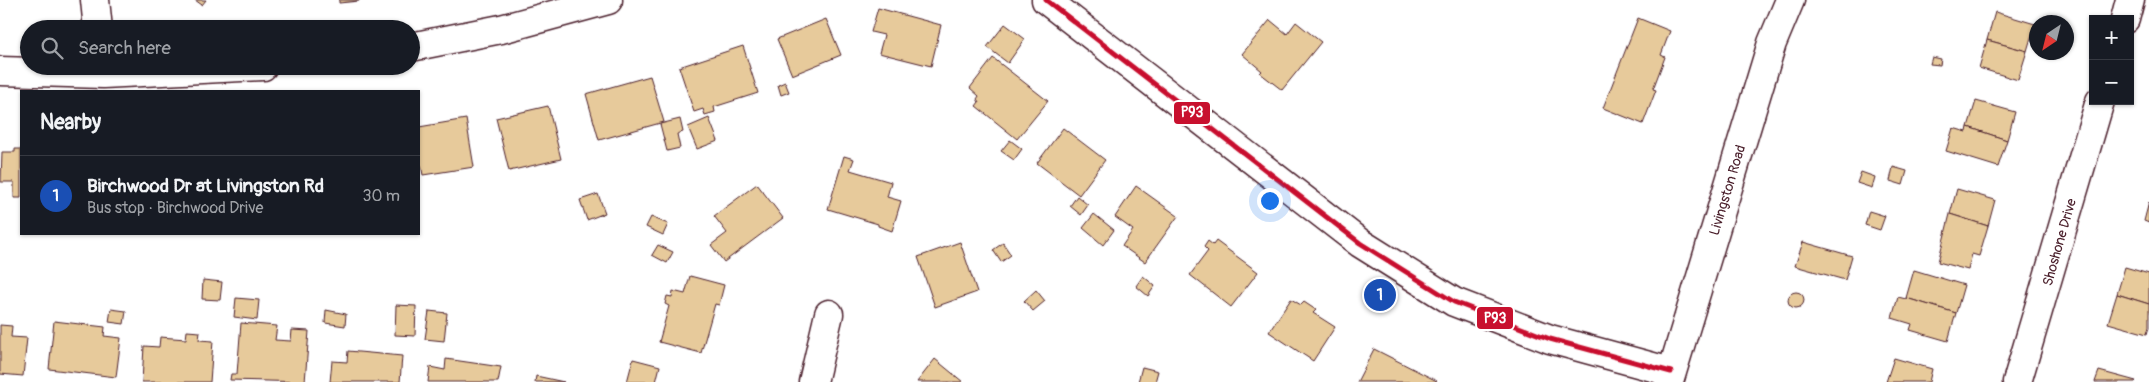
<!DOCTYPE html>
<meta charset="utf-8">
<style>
:root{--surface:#171b24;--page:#242831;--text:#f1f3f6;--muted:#9ea1a6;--line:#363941;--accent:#c8321e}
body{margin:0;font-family:Pangolin,sans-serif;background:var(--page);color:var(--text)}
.controls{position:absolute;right:15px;top:15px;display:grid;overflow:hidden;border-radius:0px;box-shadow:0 1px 4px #0004}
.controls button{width:45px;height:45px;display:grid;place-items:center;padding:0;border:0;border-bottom:1px solid var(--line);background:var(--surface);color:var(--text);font:25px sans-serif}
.compass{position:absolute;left:2029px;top:15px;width:45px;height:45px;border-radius:50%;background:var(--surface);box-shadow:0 1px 4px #0004;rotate:215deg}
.you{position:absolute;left:1269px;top:200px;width:18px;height:18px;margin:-12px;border:4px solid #fff;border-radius:50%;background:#1a73e8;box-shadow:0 0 0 8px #1a73e833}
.badge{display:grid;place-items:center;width:32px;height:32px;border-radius:50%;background:var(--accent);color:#fff;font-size:16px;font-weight:700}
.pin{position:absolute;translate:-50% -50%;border:2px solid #fff;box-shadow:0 1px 5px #0006}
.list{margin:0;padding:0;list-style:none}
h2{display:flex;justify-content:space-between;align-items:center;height:65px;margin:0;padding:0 20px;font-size:21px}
h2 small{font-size:16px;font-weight:400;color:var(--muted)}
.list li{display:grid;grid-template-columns:32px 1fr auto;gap:15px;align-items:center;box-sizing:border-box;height:80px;padding:0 20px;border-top:1px solid var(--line)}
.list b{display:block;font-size:19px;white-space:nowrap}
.list p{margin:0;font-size:16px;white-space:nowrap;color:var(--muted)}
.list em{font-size:16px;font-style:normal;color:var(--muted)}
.icon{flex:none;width:28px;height:28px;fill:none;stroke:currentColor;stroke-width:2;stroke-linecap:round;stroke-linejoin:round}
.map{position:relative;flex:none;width:2149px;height:382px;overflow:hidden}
.search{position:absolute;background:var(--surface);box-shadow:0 1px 4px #0004;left:20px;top:20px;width:400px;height:55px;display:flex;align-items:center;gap:12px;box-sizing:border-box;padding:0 18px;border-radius:28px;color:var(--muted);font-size:19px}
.panel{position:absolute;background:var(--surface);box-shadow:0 1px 4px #0004;left:20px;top:90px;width:400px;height:145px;border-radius:0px}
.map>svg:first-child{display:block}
</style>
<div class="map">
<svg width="2149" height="382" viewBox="0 0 2149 382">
<rect width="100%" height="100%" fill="#fff"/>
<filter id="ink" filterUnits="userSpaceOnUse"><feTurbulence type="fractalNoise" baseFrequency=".02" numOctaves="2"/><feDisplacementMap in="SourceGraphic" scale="10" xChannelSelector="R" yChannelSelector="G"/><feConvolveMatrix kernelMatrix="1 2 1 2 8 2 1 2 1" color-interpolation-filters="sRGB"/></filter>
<g filter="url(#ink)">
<g fill="#e7ca9b" stroke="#4a1f2b">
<polygon points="195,0 206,0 202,5"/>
<polygon points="339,0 359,0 359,1 339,3"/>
<polygon points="878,8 941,25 931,66 879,53 884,35 871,32"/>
<polygon points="1995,12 2035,24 2027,51 1987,40"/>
<polygon points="1638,18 1670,31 1661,55 1665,57 1653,89 1656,90 1643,124 1603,108"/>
<polygon points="826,19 841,55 792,75 777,39"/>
<polygon points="1270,20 1287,34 1296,22 1321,42 1282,90 1260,73 1262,71 1242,54"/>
<polygon points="1005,24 1025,39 1008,63 987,47"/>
<polygon points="1987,40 2027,51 2018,80 1979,68"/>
<polygon points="743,46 758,93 714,107 715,112 705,115 703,109 694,112 679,67"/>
<polygon points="1932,57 1941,59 1940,65 1930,64"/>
<polygon points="993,58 1048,101 1017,139 976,106 979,102 977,99 979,96 970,88"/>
<polygon points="650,76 664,122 599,140 586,94"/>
<polygon points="785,82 789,92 781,95 778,85"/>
<polygon points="1976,101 2015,112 2007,140 1968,127"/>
<polygon points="548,106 561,159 509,171 496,118"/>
<polygon points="709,118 718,141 697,149 688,127"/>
<polygon points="466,119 474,167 423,175 421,165 419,165 419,127"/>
<polygon points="680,119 683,132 677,134 680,148 667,151 660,124"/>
<polygon points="1968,127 2007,140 1998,167 1946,151 1953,128 1967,132"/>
<polygon points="1063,128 1105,160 1079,195 1037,163"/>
<polygon points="1010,140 1022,149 1014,160 1001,151"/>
<polygon points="15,149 21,149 21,198 14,198 14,182 1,182 2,152 15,152"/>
<polygon points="844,156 854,159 850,170 891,182 887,197 901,201 892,231 878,226 878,224 828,209"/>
<polygon points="1893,167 1907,171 1903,185 1890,181"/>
<polygon points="1861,172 1875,177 1872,188 1857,183"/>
<polygon points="757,184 783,218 724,262 711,245 727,233 714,216"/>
<polygon points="1136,186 1178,216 1145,262 1122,246 1133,230 1115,217"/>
<polygon points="1957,189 1995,200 1988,226 1950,214"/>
<polygon points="598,194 605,213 587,220 580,200"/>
<polygon points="1077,196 1088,205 1081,215 1070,206"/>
<polygon points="2149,202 2149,223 2144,221"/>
<polygon points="1869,211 1885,216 1880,230 1865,225"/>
<polygon points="1094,214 1114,230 1103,245 1083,228"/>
<polygon points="1950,214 1988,226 1979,256 1972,254 1968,270 1938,262"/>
<polygon points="651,217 668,224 663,235 646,227"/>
<polygon points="1208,241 1213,245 1216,241 1258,272 1231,307 1190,275 1208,251 1204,247"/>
<polygon points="960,242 977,292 935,307 918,257"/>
<polygon points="1803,242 1852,256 1845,280 1795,266"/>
<polygon points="1003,243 1011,255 1001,262 993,250"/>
<polygon points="658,245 673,252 667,263 652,255"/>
<polygon points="2125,267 2149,274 2149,304 2117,294"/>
<polygon points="1914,270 1964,285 1956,313 1906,298"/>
<polygon points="690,276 724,285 719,305 715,304 701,353 659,342 669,306 665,304 667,296 672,297 673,291 685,294"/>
<polygon points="1143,276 1155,286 1148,296 1136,286"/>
<polygon points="203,280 222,282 220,300 202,299"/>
<polygon points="1036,290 1045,301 1033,311 1024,301"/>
<circle cx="1796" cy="300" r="8"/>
<polygon points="2117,294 2149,304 2149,327 2147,334 2108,323"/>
<polygon points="1898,297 1906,299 1906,298 1956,313 1948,341 1910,330 1912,324 1892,318"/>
<polygon points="236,298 259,300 257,320 234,317"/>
<polygon points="1291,299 1301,305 1304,302 1316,310 1313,313 1335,327 1313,361 1269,332"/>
<polygon points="396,305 416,306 415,336 395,335"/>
<polygon points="111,309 126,311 124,324 109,322"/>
<polygon points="326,310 346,314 345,326 325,323"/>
<polygon points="429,311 447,313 444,341 425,339"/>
<polygon points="54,321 105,327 104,336 121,338 116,377 49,369"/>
<polygon points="241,323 277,326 275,340 291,341 292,330 309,331 305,382 230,380 231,374 237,374"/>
<polygon points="0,325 12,326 11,337 27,338 23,376 0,374"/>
<polygon points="187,331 200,332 199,340 213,341 210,382 142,382 144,346 159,347 160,337 186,339"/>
<polygon points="1374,349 1437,381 1436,382 1357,382"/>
<polygon points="348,351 402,356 400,382 330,382 332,361 347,362"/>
<polygon points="1894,358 1932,369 1929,382 1886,382"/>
<polygon points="446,359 501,367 498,382 428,382 430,367 445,370"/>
<polygon points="633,359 660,366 656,382 627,382"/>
<polygon points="935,359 963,382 917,382"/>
<polygon points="1142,367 1158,371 1155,382 1138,382"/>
<polygon points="2099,371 2136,381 2135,382 2095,382"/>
<polygon points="536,376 564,382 535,382"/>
</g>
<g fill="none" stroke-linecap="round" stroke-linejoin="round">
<defs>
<g id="minor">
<polyline points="95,0 98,29"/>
<polyline points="1046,0 1360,243 1454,302 1550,339 1671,372"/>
<polyline points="2125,19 2130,0"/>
<polyline points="411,47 501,29 608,0"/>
<polyline points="0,71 103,74 263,66"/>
<polyline points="813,382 829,314"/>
<polyline points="2017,382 2100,101"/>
</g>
<polyline id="major" points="1669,382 1772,43 1790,0"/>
</defs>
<use href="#minor" stroke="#4a1f2b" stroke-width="31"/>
<use href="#major" stroke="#4a1f2b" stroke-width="31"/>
<use href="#minor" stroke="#fff" stroke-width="28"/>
<use href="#major" stroke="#fff" stroke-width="28"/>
<defs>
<polyline id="bus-1" points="1046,0 1360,243 1454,302 1550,339 1671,372"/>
</defs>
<use href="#bus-1" stroke="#fff" stroke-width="9"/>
<use href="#bus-1" stroke="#c8102e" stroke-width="5"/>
</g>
</g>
<g text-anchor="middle" stroke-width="4.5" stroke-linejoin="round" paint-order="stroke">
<g font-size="14" fill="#4a1f2b" stroke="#fff">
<text transform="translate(1727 190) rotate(-73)" y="5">Livingston Road</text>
<text transform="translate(2059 242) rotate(-74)" y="5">Shoshone Drive</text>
</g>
</g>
<g stroke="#fff" stroke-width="2">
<rect x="1173" y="101" width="38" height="24" rx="5" fill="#c8102e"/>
<rect x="1476" y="306" width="38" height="24" rx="5" fill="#c8102e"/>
</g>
<g font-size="14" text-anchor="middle" font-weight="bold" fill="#fff">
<text x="1192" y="117">P93</text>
<text x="1495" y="323">P93</text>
</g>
</svg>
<div class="controls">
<button>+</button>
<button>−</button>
</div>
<svg class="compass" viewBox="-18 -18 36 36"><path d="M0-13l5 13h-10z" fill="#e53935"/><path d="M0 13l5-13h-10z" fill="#9ea1a6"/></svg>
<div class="you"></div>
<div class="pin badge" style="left:1380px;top:295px;background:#1a4fb4">1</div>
<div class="search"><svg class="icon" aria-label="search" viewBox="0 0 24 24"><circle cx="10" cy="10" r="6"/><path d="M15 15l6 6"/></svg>Search here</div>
<section class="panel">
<h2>Nearby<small></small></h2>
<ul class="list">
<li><span class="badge" style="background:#1a4fb4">1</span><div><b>Birchwood Dr at Livingston Rd</b><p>Bus stop · Birchwood Drive</p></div><em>30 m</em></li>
</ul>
</section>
</div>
